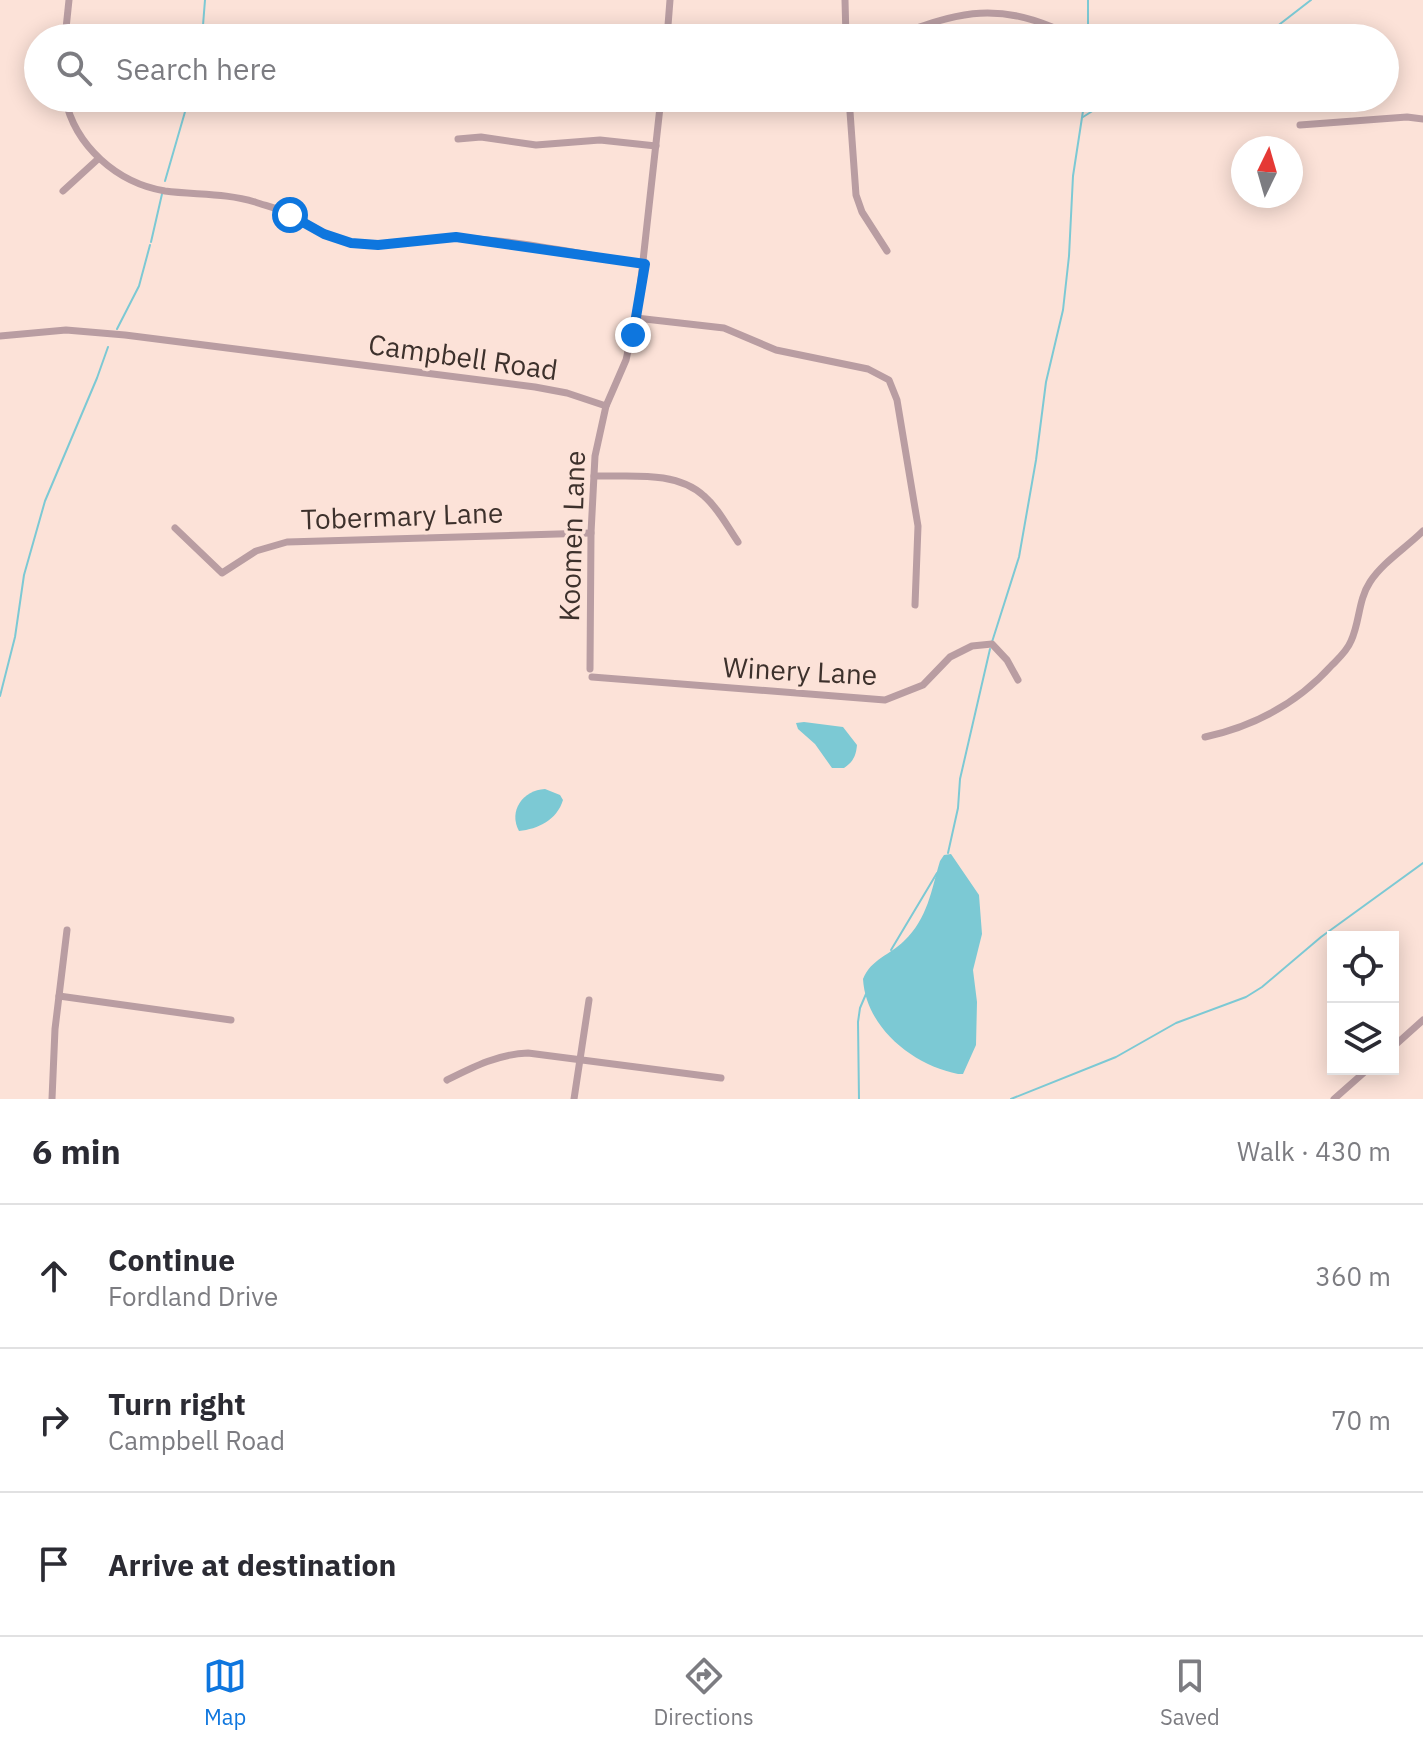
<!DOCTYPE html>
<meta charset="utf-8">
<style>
:root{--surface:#fff;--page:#f2f2f3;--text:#2b2b33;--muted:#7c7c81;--line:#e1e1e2;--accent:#0e76de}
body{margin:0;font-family:"IBM Plex Sans",sans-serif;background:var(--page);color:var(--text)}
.controls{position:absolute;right:24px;bottom:24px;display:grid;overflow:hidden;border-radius:0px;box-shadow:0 4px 20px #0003}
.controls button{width:72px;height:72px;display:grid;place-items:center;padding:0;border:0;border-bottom:2px solid var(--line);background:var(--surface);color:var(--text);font:40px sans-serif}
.compass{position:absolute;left:1231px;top:136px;width:72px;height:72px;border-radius:50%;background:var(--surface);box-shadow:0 4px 20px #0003;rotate:5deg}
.stop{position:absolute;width:24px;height:24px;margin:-18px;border:6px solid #0e76de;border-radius:50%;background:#fff}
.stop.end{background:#0e76de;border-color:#fff;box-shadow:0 2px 8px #0008}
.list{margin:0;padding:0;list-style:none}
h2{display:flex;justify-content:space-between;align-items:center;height:104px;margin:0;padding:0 32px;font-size:34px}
h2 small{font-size:26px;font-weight:400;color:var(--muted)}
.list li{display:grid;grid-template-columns:52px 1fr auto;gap:24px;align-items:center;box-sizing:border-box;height:144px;padding:0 32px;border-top:2px solid var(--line)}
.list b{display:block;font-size:30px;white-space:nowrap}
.list p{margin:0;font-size:26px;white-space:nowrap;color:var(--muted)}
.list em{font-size:26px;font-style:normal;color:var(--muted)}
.icon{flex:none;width:44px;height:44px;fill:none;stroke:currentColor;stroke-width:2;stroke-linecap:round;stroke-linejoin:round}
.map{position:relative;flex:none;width:1423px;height:1099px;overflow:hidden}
.search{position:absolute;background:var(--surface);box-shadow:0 4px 20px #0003;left:24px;right:24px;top:24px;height:88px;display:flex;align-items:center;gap:20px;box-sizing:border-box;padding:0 28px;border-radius:44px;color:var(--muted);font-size:30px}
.sheet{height:536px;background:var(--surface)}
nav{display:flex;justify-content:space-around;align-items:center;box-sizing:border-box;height:112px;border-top:2px solid var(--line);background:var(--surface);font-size:22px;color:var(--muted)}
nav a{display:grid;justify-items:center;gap:4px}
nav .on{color:var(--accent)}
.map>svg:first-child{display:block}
</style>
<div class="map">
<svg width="1423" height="1099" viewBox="0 0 1423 1099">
<rect width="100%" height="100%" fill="#fce2d8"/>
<g fill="#7cc9d4">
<path d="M 804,722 L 843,727 L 857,745 C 856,756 853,762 844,768 L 832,768 L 815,744 L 798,729 L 796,723 Z"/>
<path d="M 545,789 L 560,795 L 563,800 C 557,820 538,829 519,831 C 508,811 523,790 545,789 Z"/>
<path d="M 951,854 L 979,895 L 982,934 L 973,970 L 977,1002 L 976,1045 L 963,1074 L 958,1074 C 913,1065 866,1028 863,979 C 871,959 890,955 904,941 C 928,918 931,891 940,861 L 944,855 Z"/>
</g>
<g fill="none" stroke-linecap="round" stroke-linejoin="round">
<g stroke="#7cc9d4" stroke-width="2">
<polyline points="202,38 205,0"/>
<polyline points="1088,38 1088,0"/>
<polyline points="1262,38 1311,0"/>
<polyline points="1083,117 1113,98"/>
<polyline points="165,181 189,98"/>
<polyline points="151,242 162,194"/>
<polyline points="117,329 139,286 150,245"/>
<polyline points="992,642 1019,557 1036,460 1046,382 1063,310 1069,256 1073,176 1085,98"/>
<polyline points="0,696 15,637 24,575 45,501 97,378 108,347"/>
<polyline points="948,853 958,808 960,779 990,649"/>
<polyline points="891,950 937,873"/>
<polyline points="859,1099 858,1022 860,1008 866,994"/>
<polyline points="1011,1099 1116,1057 1176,1023 1246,997 1262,987 1321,937 1423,863"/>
</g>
<g stroke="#b99da2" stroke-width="7">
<polyline points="845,0 846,38"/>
<polyline points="667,35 701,38"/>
<polyline points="65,38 69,0"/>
<polyline points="667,38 670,0"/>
<path d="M 888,38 C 950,16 988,0 1052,27"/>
<path d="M 65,98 C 75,146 117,183 165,191 C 196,195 226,193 255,202 C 267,206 279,209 290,214 C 310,224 327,238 350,243 C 385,250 422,236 458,238 C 520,240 583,255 645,264"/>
<polyline points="849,98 856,195 862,212 887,251"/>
<polyline points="1300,125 1407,117 1423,119"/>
<polyline points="458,139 481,137 536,145 600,140 656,146"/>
<polyline points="63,191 98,159"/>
<polyline points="636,318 724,328 776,350 868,369 889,380 897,400 918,526 915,605"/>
<polyline points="0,336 66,330 125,335 535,387 567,393 606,406"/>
<path d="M 594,476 C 630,477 676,470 704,496 C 718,508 727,526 738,542"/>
<polyline points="175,528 222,573 256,551 287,542 591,533"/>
<polyline points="590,669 591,533 595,456 606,406 626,360 638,306 661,98"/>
<polyline points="592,677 885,700 923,685 950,657 972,646 992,644 1007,660 1018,680"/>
<path d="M 1205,737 C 1255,726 1297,704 1332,665 C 1339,658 1347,651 1351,641 C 1360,622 1358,600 1370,582 C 1383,562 1406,548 1423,531"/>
<polyline points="59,996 231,1020"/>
<polyline points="1393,1047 1423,1020"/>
<path d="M 447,1080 C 473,1067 498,1054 528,1053 L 721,1078"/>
<polyline points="52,1099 55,1029 67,930"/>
<polyline points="574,1099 589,1000"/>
<polyline points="1334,1099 1368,1069"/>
</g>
</g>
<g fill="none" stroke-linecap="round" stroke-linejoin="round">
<polyline stroke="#0e76de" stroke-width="10" points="290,215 324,234 351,243 378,245 456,237 645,264 633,335"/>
</g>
<g text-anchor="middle" stroke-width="7" stroke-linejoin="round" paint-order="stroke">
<g font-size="28" fill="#3d312c" stroke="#fce2d8">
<text transform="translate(463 357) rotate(8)" y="10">Campbell Road</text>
<text transform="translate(402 516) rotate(-2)" y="10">Tobermary Lane</text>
<text transform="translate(572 536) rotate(-88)" y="10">Koomen Lane</text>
<text transform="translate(800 671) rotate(3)" y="10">Winery Lane</text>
</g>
</g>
</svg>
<div class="controls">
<button><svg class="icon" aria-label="locate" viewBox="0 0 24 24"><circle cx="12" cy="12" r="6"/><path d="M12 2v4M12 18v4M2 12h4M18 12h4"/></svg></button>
<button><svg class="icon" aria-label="layers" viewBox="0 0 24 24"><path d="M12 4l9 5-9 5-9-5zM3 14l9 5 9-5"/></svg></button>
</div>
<svg class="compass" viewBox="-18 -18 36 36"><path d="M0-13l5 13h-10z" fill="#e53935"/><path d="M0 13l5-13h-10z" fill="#7c7c81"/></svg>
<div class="stop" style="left:290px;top:215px"></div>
<div class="stop end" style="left:633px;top:335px"></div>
<div class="search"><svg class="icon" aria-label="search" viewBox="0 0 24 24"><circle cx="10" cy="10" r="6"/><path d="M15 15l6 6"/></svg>Search here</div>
</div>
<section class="sheet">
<h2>6 min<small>Walk · 430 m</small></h2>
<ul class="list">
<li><svg class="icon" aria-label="ahead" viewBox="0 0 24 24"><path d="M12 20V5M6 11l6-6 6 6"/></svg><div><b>Continue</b><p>Fordland Drive</p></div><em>360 m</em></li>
<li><svg class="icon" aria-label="right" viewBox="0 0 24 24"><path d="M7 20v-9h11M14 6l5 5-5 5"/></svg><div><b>Turn right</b><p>Campbell Road</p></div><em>70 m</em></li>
<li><svg class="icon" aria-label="arrive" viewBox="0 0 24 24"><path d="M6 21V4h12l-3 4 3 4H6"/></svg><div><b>Arrive at destination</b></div></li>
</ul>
</section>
<nav>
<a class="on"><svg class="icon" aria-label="map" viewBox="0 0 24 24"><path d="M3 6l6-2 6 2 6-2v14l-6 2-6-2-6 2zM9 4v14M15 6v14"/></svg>Map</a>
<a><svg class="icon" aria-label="directions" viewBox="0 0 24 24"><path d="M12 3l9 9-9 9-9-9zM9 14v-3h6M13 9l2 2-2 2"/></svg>Directions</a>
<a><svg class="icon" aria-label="saved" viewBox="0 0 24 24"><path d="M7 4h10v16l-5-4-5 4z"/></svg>Saved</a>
</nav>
